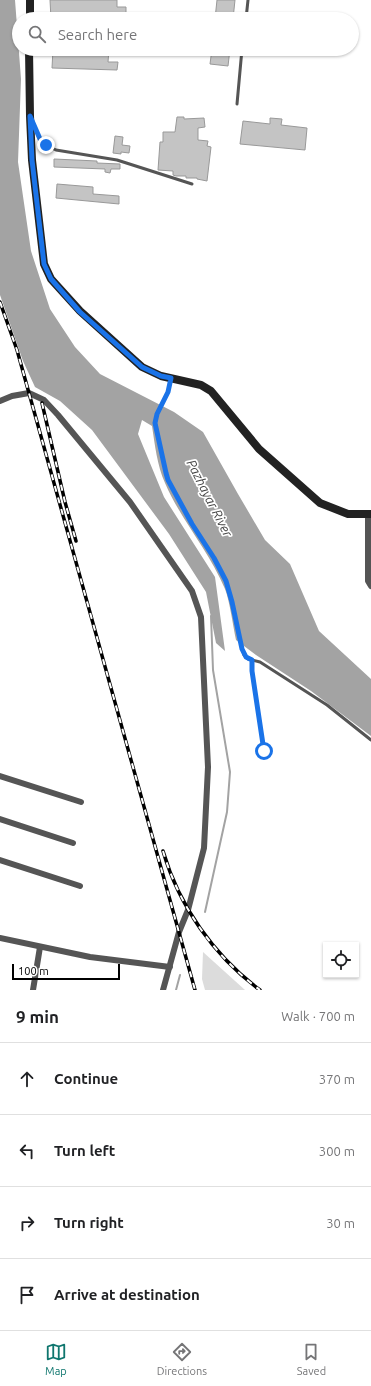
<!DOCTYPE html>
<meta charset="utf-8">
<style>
:root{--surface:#fff;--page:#f2f2f2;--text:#202124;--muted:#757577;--line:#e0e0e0;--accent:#0f766e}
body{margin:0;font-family:Ubuntu,sans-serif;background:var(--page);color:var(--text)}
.controls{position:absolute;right:12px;bottom:12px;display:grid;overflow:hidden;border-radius:0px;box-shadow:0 1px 3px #0004}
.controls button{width:36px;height:36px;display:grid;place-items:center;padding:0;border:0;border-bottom:1px solid var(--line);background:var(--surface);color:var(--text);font:20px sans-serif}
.scale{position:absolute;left:12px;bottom:10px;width:108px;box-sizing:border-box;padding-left:4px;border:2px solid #000;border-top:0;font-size:11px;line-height:14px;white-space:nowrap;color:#000;-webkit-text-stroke:3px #fff;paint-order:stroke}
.stop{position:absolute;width:12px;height:12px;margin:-9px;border:3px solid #1a73e8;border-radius:50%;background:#fff}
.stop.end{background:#1a73e8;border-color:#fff;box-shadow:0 1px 4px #0008}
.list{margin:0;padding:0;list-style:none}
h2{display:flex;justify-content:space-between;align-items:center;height:52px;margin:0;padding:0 16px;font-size:17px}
h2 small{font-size:13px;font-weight:400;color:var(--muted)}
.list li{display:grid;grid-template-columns:26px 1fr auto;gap:12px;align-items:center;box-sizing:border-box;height:72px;padding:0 16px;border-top:1px solid var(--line)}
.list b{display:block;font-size:15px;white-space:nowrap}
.list em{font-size:13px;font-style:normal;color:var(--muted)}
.icon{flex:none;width:22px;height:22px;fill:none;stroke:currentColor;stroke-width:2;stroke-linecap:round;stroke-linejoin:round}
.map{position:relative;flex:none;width:371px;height:990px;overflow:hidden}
.search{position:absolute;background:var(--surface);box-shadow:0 1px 3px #0004;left:12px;right:12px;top:12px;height:44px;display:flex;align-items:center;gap:10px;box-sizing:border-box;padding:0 14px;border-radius:22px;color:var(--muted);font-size:15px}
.sheet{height:340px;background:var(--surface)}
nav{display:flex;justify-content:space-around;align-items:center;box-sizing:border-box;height:56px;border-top:1px solid var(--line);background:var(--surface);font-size:11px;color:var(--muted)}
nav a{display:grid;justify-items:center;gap:2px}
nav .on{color:var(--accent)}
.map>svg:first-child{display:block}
</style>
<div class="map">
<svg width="371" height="990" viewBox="0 0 371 990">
<rect width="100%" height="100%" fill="#fff"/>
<polygon fill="#dcdcdc" points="203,952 245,990 205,990 202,979"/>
<path fill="#a3a3a3" d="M 0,0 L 15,0 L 21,79 L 18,162 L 31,251 L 50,309 L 75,347 L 100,374 L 174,412 L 203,432 L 238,494 L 265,540 L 290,564 L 319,631 L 371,679 L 371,736 L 311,691 L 256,655 L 236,640 C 233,626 230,602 225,589 C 209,551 181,520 165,483 C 157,465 155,445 152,426 L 142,420 L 138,434 L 164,497 L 215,577 L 225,651 L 216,643 L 206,592 L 169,534 L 92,430 L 60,401 L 35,387 L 23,361 L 0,295 Z"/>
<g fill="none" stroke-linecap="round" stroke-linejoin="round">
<g stroke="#a3a3a3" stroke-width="2">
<polyline points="205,912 227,812 230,772 213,670 211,616"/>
<polyline points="176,990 180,975"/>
</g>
</g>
<g fill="#c4c4c4" stroke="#999">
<polygon points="50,0 117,0 117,7 126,7 126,19 51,19"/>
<polygon points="217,0 235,0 233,19 215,19"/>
<polygon points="53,49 109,49 108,62 118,62 117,70 52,68"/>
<polygon points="212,49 230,49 228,66 210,64"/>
<polygon points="177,117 184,117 184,119 204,118 205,127 198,128 198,140 208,141 207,146 211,147 207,181 197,179 197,178 186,178 186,176 176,176 173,175 173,171 158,170 160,142 163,142 163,132 175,132"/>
<polygon points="270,118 282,119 281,125 307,128 305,150 240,144 243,121 270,124"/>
<polygon points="115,136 123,137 122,145 130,146 129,153 121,152 121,154 113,153"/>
<polygon points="54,159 97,161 97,163 120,164 120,169 111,169 110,173 105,172 105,169 54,167"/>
<polygon points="57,184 93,187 93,194 119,196 119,204 56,198"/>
</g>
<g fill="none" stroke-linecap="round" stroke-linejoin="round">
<g stroke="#555" stroke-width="3">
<polyline points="246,19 248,0"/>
<polyline points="237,104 242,49"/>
<polyline points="33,123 40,139 46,145 56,150 117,160 192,184"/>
<polyline points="171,379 168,392 157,414 155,423 166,473 168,480 192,524 214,558 226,581 232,602 240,641 244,655 248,659 260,662 327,705 371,740"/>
<polyline points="252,661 252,671 264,751"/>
</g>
<g stroke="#555" stroke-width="6">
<polyline points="0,401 12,396 29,393 44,400 58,415 130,502 192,591 201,617 208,767 204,848 188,910 179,932 163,990"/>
<polyline points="368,514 368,581 371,586"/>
<polyline points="0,776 81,802"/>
<polyline points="0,819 73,843"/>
<polyline points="0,860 80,886"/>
<polyline points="0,938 90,957 170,967"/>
<polyline points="33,990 40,947"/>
</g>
<g stroke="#222" stroke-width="8">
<polyline points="30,19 30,0"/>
<polyline points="29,49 30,116 32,160 44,264 51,279 80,311 142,367 161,376 201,385 211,391 259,449 320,503 348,514 371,514"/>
</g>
<defs>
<g id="rail">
<polyline points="0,302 17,350 195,990"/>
<polyline points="42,403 65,502 76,541"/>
<path d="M 163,851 C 179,906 214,956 260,990"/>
</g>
</defs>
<use href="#rail" stroke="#000" stroke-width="3.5"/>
<use href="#rail" stroke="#fff" stroke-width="2" stroke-dasharray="6" stroke-linecap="butt"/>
</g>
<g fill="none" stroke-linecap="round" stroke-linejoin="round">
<polyline stroke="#1a73e8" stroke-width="5" points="46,145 40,139 30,116 32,160 44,264 51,279 80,312 142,367 161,376 171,378 168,392 157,414 155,423 166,473 168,480 192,524 214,558 226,581 232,602 242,649 246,657 252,660 252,671 264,751"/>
</g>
<g text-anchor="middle" stroke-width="3.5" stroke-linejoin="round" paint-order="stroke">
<g font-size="13" font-style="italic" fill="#444" stroke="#fff">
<text transform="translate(210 498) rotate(63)" y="5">Pazhayar River</text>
</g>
</g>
</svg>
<div class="controls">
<button><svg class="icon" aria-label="locate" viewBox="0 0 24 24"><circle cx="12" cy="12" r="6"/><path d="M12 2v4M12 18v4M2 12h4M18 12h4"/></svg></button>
</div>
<div class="scale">100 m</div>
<div class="stop" style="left:264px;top:751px"></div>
<div class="stop end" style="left:46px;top:145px"></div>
<div class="search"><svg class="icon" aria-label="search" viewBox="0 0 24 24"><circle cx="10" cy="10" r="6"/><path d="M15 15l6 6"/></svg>Search here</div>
</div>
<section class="sheet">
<h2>9 min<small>Walk · 700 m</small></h2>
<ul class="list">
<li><svg class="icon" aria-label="ahead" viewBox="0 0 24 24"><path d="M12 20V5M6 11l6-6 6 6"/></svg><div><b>Continue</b></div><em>370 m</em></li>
<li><svg class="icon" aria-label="left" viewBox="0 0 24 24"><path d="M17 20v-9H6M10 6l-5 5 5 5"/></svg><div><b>Turn left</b></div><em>300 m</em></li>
<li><svg class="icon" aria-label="right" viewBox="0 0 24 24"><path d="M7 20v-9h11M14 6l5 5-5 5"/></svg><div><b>Turn right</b></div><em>30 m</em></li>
<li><svg class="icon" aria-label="arrive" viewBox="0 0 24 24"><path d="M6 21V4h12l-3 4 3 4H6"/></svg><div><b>Arrive at destination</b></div></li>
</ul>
</section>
<nav>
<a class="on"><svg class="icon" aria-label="map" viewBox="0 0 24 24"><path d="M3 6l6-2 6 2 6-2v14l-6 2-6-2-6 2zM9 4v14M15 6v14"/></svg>Map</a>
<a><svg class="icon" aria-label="directions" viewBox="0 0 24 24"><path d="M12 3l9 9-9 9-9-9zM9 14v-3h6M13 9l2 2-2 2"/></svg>Directions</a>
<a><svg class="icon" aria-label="saved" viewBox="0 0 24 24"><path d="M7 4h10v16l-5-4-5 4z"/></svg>Saved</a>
</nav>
